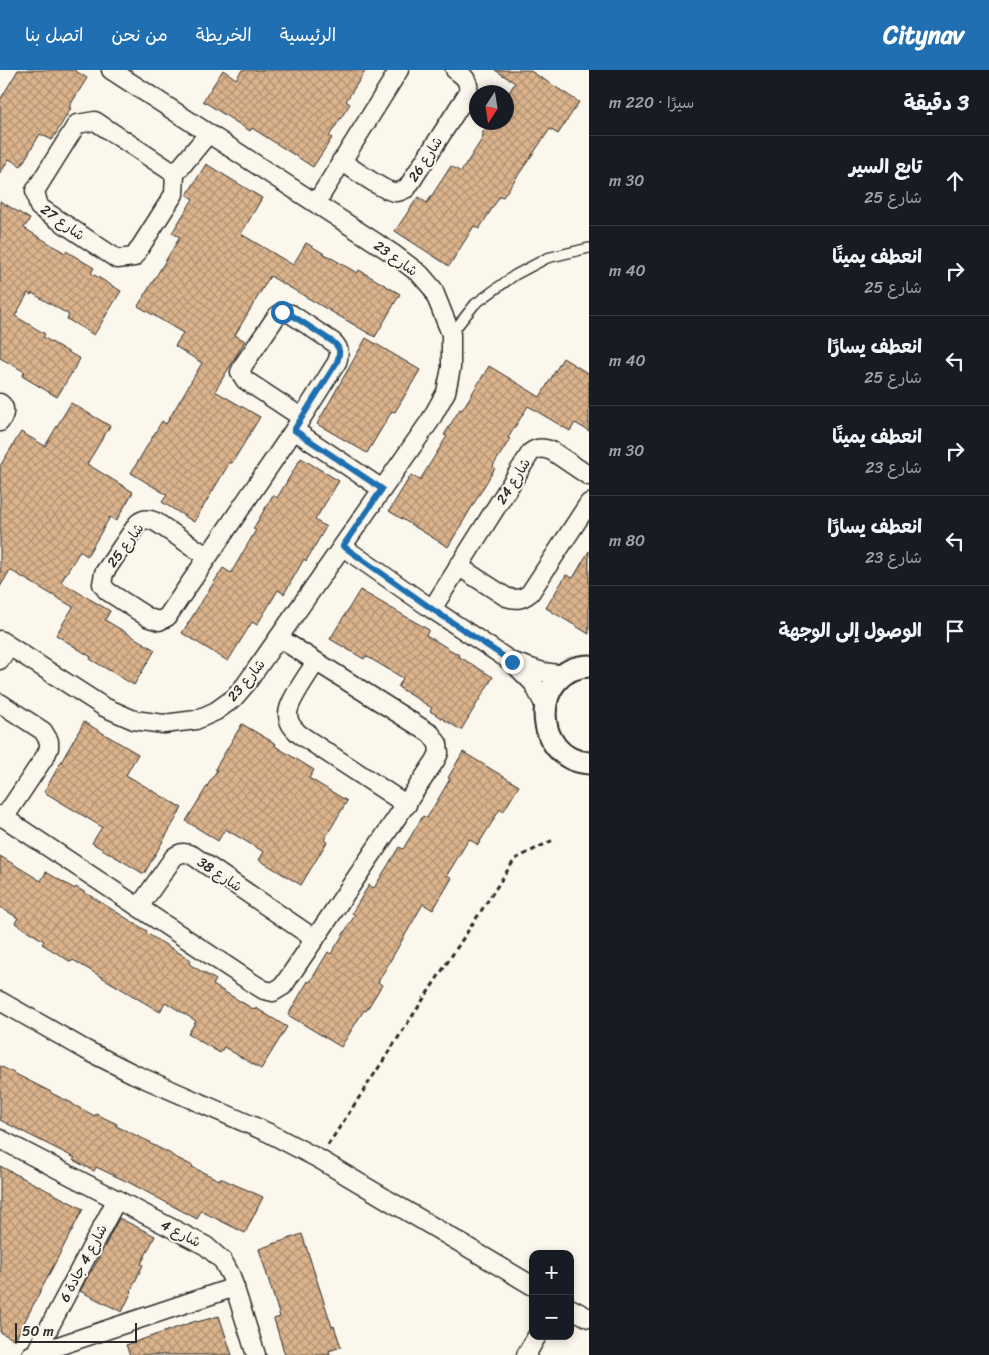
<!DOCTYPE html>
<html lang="ar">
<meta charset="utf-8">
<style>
:root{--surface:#171b24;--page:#242831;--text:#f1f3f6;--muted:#9ea1a6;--line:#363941;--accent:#1f6fb2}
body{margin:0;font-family:Sriracha,"Playpen Sans Arabic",sans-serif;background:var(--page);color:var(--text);direction:rtl}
.controls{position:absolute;right:15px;bottom:15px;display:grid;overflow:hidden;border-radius:10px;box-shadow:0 2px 8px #0003}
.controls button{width:45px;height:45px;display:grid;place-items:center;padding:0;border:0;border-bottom:1px solid var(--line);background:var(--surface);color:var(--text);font:25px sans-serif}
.compass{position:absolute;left:469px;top:15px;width:45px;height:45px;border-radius:50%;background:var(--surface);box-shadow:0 2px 8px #0003;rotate:192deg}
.scale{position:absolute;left:15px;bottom:12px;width:122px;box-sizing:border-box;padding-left:5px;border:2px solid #2b2b2b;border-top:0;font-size:14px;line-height:18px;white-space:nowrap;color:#2b2b2b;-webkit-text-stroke:4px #fbf7ec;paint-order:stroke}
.stop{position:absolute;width:15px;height:15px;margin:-11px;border:4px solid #1f6fb2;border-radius:50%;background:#fff}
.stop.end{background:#1f6fb2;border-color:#fff;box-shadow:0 1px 5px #0008}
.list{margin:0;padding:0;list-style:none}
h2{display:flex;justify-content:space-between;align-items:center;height:65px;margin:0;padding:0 20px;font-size:21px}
h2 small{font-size:16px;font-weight:400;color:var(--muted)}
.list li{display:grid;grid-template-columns:32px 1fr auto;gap:15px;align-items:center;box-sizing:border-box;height:90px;padding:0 20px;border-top:1px solid var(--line)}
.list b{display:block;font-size:19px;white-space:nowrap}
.list p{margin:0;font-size:16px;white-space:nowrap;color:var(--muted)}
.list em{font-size:16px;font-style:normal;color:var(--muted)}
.icon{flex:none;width:28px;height:28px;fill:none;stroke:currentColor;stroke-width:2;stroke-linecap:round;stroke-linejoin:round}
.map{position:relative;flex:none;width:589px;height:1285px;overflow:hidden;direction:ltr}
header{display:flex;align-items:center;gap:30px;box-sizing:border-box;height:70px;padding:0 25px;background:var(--accent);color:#fff}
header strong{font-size:24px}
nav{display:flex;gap:28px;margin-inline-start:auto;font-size:18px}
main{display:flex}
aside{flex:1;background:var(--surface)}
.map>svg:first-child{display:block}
</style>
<header>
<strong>Citynav</strong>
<nav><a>الرئيسية</a><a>الخريطة</a><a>من نحن</a><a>اتصل بنا</a></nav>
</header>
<main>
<aside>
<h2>3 دقيقة<small>سيرًا · 220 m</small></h2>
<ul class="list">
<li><svg class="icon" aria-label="ahead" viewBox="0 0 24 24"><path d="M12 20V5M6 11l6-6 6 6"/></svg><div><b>تابع السير</b><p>شارع 25</p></div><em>30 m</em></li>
<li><svg class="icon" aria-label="right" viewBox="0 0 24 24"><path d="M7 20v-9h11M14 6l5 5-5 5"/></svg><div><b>انعطف يمينًا</b><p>شارع 25</p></div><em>40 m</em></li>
<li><svg class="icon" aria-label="left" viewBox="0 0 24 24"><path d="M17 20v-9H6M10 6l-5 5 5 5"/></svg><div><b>انعطف يسارًا</b><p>شارع 25</p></div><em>40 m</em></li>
<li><svg class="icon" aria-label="right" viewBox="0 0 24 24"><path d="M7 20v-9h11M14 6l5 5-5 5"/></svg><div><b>انعطف يمينًا</b><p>شارع 23</p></div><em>30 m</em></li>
<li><svg class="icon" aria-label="left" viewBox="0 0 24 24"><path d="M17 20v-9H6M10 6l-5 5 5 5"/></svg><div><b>انعطف يسارًا</b><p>شارع 23</p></div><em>80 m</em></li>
<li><svg class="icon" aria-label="arrive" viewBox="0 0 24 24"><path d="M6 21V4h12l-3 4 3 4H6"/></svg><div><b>الوصول إلى الوجهة</b></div></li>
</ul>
</aside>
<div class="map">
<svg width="589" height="1285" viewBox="0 0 589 1285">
<defs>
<pattern id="building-cross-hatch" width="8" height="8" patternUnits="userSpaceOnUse" patternTransform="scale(1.25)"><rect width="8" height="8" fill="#dbb38c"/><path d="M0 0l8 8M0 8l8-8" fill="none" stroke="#b29273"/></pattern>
</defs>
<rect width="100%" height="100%" fill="#fbf7ec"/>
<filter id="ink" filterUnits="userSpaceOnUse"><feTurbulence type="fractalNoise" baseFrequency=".02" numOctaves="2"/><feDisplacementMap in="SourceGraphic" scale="10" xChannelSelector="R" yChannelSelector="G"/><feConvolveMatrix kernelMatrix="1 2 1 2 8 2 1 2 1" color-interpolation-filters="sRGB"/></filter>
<g filter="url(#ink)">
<g fill="url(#building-cross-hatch)" stroke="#2b2b2b">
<polygon points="18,0 74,0 87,8 69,37 71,38 52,70 40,64 21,96 9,89 0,104 0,30"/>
<polygon points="223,0 236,9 242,0 366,0 346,31 350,34 329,66 332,68 313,97 252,58 250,61 203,31"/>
<polygon points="495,0 529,0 579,32 558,64 550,59 503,127 500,126 479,159 474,156 449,196 395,161 418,127 427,133 451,96 461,102 484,66 481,65 490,52 506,52 506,27 515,13"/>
<polygon points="206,94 262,128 241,164 293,195 306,173 357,203 359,200 400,224 375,267 270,206 235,265 245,271 215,321 260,347 232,393 230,392 194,452 162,432 167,425 131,403 162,351 166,354 202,293 175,276 183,263 138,236 180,167 172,163 193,129 187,125"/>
<polygon points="0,131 30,149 24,158 65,183 66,181 94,198 91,203 121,221 94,265 67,249 69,245 32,223 31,225 28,223 15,246 45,264 43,267 80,289 57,327 22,306 25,302 0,288"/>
<polygon points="366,268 420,300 395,342 392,341 367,383 317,354"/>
<polygon points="563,288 589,304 589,361 575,353 570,361 528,336 508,368 510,369 493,396 495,398 448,477 389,441 411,405 420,410 447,366 444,365 460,339 462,340 489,296 540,327"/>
<polygon points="71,333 110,356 87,394 133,422 116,451 110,447 87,486 80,481 61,512 110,541 105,550 155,580 134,615 90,589 91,587 56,565 73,537 10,500 0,517 0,396 21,362 45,376"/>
<polygon points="301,388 339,411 315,450 326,457 306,491 304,489 284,524 278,520 257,555 252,552 228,591 182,563 223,498 231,503 256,460 253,459 273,425 277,428"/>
<polygon points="589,481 589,564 546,538 566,505 573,508"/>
<polygon points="360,520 429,560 426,565 459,585 458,586 493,607 461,660 430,641 432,638 398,617 403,608 366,586 364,589 330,569"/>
<polygon points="84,652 138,684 126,705 182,738 144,804 92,773 102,757 44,722"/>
<polygon points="242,654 276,674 275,676 314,700 309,708 347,731 324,770 327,772 301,815 259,790 264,782 225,759 218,771 186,751 217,700 215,699"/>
<polygon points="463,682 519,716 503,742 500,739 478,775 469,769 447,805 452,808 433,840 423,834 378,912 382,915 366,941 364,940 341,977 288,945 308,911 310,912 328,882 331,884 355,845 352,843 369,815 374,818 399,777 403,779 423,746 427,748 450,709 448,708"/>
<polygon points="0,786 41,811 46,802 75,819 76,817 147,861 146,863 191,890 189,894 216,910 213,915 255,940 256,938 287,957 261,999 224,977 220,983 188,964 196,951 165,932 160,942 73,890 71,892 42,874 44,871 15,853 18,848 0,837"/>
<polygon points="0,996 51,1022 51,1023 72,1033 72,1034 95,1046 96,1044 117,1054 116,1056 150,1072 149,1073 171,1084 171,1085 193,1096 192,1097 219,1110 220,1108 263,1127 245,1163 201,1141 197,1149 130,1113 96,1097 94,1101 73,1090 75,1088 0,1050"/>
<polygon points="0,1096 83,1139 15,1270 0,1262"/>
<polygon points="119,1148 155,1166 141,1194 143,1195 131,1220 132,1221 122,1242 80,1221 91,1200 92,1201"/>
<polygon points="302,1164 332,1257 334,1256 341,1277 329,1281 330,1285 285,1285 274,1249 280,1247 259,1179"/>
<polygon points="219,1246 232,1285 130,1285 126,1275 196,1251 197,1252"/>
</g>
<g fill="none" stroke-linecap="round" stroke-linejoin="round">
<defs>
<polyline id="service" points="451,264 475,234 515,205 547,188 589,178"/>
<g id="minor">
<path d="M 341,91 C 352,98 386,123 396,122 C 400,122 403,120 407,118 L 468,23 C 470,11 464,6 455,0"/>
<polyline points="175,104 95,51 77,54 35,121 39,137 117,189 134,187 174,124 175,104 208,64"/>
<polyline points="316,133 399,0"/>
<path d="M 0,333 C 7,338 4,346 0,352"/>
<polyline points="294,360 382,419"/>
<polyline points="343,477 432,539 512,592 533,613 545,636"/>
<path d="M 208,487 L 156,452 C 149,449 144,448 138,453 L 104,503 L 102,514 L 107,521 L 149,548 L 159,551 L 167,547 L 294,360 L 337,292 C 340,284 340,278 333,272 L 291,244 L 282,242 L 276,247 L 244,294 L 240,302 L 245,310 L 301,347"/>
<path d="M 458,496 L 506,527 C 516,530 521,530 530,523 L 589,433"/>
<path d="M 432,539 L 531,382 C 538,377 544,378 552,381 L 589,406"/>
<polyline points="0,570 104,637 134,650 164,654 196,650 216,641 234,628 246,614 430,351 446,322 451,298 451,264 433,219 420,204 392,183 111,0"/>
<polyline points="0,590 9,576"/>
<path d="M 316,592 C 309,603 288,632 288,644 C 288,653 293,658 299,664 L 407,735"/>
<polyline points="516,593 543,602 564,605"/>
<polyline points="0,633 43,661 49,671 49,678 46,685 4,748"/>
<polyline points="0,745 254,914 264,920 273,922 283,916 435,691 439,683 438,674 431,664 279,568"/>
<path d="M 139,837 L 174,787 C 181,782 185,782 192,785 L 315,869"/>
<polyline points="0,931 86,980 134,1004 269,1063 319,1089 533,1216"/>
<polyline points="0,1069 206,1176 223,1191 231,1206 256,1285"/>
<polyline points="570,1238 589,1248"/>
<polyline points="35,1284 117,1129"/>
<polyline points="31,1285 235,1217"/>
<polyline points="526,1285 537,1266"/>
</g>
<path id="tertiary" d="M 589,596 C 531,598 530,689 589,693"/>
</defs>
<use href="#service" stroke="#2b2b2b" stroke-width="12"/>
<use href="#minor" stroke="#2b2b2b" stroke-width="21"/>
<use href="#tertiary" stroke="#2b2b2b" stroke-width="25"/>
<polyline stroke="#2b2b2b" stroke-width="3" stroke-dasharray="5 4" stroke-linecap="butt" points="328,1075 515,789 555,769"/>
<use href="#service" stroke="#fbf7ec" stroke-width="9"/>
<use href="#minor" stroke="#fbf7ec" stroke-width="18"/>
<use href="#tertiary" stroke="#fbf7ec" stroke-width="21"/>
</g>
</g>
<g fill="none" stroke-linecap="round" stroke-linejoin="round" filter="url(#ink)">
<path stroke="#1f6fb2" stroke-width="6" d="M 282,242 L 290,244 L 333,272 C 341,278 340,284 337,292 L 294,360 L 382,419 L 343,476 L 432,539 L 512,592"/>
</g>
<g text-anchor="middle" stroke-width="4" stroke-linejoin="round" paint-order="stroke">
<g font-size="14" fill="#2b2b2b" stroke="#fbf7ec">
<text transform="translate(425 89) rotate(-57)" y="5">شارع 26</text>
<text transform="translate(63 152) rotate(36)" y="5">شارع 27</text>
<text transform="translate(396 188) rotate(36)" y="5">شارع 23</text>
<text transform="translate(513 411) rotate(-58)" y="5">شارع 24</text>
<text transform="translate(125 475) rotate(-53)" y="5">شارع 25</text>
<text transform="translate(246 610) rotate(-50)" y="5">شارع 23</text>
<text transform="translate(220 804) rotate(34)" y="5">شارع 38</text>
<text transform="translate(181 1163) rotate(28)" y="5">شارع 4</text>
<text transform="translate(83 1193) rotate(-62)" y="5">شارع 4 جادة 6</text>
</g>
</g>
</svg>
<div class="controls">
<button>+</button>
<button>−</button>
</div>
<svg class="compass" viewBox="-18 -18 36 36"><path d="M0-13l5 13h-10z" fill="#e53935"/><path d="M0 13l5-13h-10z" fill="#9ea1a6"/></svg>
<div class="scale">50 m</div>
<div class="stop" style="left:282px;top:242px"></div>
<div class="stop end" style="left:512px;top:592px"></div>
</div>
</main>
